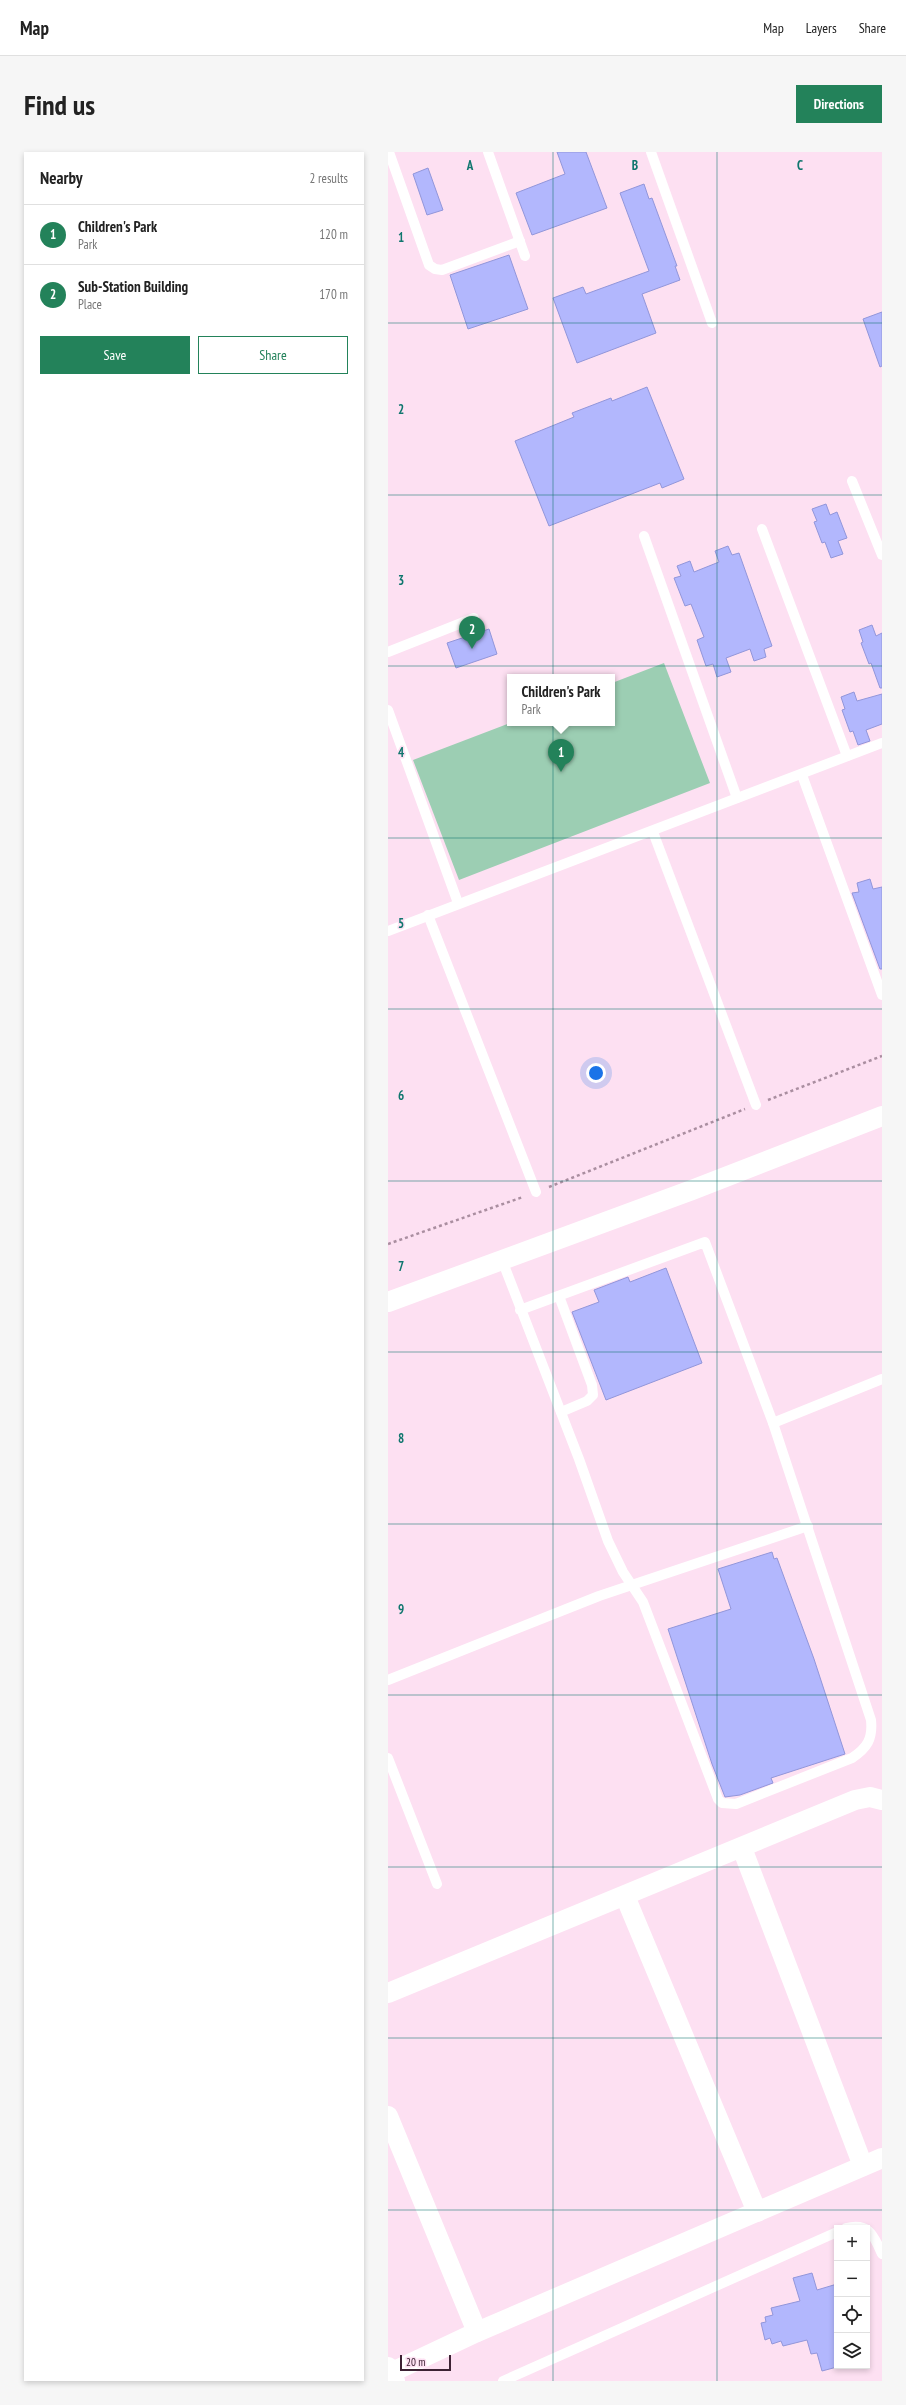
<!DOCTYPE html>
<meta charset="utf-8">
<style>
:root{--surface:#fff;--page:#f6f6f6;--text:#222;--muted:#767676;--line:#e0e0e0;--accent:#23825a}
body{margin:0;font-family:"PT Sans Narrow",sans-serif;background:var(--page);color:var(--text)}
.controls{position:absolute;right:12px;bottom:12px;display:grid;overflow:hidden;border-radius:0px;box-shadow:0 2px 6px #0003}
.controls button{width:36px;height:36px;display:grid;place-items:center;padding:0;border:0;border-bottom:1px solid var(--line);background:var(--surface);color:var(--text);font:20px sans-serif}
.scale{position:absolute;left:12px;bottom:10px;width:51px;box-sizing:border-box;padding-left:4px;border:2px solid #3d2234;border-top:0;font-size:11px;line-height:14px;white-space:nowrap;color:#3d2234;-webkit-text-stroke:3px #fde0f2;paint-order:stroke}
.you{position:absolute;left:208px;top:921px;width:14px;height:14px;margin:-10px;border:3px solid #fff;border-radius:50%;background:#1a73e8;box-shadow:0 0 0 6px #1a73e833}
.badge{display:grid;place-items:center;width:26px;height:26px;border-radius:50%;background:var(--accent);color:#fff;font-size:13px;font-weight:700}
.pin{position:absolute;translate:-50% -33px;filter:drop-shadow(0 1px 2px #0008)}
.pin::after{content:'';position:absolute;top:21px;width:14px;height:12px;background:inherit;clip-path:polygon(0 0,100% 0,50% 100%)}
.popup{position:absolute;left:119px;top:522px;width:108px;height:52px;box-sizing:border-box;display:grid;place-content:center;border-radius:0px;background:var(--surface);filter:drop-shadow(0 1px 3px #0005);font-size:13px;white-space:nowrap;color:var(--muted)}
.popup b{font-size:15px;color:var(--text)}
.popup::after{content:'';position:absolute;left:50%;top:100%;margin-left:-8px;border:8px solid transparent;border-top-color:var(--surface)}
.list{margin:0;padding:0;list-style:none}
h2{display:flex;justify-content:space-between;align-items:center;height:52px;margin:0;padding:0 16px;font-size:17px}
h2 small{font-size:13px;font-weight:400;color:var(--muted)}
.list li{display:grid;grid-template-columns:26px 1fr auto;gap:12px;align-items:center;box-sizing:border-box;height:60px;padding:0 16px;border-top:1px solid var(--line)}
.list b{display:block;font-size:15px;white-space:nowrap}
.list p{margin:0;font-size:13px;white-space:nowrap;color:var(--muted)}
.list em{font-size:13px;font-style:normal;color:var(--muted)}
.actions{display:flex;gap:8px;padding:12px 16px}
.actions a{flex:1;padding:9px 0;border:1px solid var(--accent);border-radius:0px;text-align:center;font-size:14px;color:var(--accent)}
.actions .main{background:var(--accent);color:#fff}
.icon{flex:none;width:22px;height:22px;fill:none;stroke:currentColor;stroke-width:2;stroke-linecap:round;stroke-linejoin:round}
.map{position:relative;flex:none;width:494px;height:2229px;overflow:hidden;border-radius:0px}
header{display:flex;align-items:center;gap:24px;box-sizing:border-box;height:56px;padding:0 20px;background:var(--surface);border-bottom:1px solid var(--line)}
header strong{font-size:19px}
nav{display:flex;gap:22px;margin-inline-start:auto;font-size:14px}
.intro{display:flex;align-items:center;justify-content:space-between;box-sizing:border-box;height:96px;padding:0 24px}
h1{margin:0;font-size:28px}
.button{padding:10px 18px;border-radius:0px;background:var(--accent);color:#fff;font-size:14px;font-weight:700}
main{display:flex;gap:24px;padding:0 24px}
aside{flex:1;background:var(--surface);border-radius:0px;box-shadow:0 2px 6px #0003}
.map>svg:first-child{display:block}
</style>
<header>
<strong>Map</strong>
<nav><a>Map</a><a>Layers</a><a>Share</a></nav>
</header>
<div class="intro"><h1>Find us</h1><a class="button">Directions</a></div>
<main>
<aside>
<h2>Nearby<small>2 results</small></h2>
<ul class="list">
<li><span class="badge">1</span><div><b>Children's Park</b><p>Park</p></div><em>120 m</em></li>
<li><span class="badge">2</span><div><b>Sub-Station Building</b><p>Place</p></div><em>170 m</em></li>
</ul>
<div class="actions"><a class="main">Save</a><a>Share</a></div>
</aside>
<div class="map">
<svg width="494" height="2229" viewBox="0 0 494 2229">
<rect width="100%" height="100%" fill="#fde0f2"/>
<polygon fill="#9cceb3" points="276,511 322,631 71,728 25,608 122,571 224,571 224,531"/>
<g fill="#b2b7fd" stroke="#9296da">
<polygon points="169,0 198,0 219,56 144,83 128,41 177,22"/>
<polygon points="40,16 55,58 39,63 25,22"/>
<polygon points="256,32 261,47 264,46 289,114 287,114 292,128 254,142 268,181 189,211 165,146 195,135 198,142 261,119 232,41"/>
<polygon points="121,103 140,157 80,177 62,123"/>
<polygon points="494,160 494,214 492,215 475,167"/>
<polygon points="259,235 296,327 274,336 272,331 161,374 127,289 186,265 184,261 223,246 224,249"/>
<polygon points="438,352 442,363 449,360 459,386 450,389 455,402 443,406 437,390 434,391 426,370 429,369 424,357"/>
<polygon points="340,394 344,403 351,401 384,494 376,497 378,505 366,509 362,497 338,506 343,520 329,525 325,512 318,514 309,488 316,485 303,452 297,454 286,426 293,424 289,414 302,409 306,420 331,410 327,399"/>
<polygon points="484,473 488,484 494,481 494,536 492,536 483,511 481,512 473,491 475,490 471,478"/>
<polygon points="101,477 109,502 68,516 59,491"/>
<polygon points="466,540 469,549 494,542 494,572 478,578 482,589 470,593 465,579 462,580 454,558 457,557 453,545"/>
<polygon points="482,727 485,737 494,735 494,817 492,817 464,741 471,740 469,731"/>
<polygon points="278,1116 314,1211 218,1248 184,1160 211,1150 206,1138 240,1125 242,1130"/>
<polygon points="384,1400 386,1407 389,1406 426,1507 457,1602 383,1626 385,1631 352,1643 337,1645 324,1612 280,1477 343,1457 330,1417"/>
<polygon points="424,2121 429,2138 449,2132 449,2215 434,2219 429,2201 423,2202 419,2188 395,2194 393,2189 384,2192 382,2186 377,2188 373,2171 378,2170 377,2165 385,2163 383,2156 412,2149 405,2126"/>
</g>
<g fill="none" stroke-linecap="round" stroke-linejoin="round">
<g stroke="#aa8ea0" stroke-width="2.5" stroke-dasharray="3 3" stroke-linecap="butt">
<polyline points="380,948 494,904"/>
<polyline points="161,1035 357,957"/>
<polyline points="0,1092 135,1045"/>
</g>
<g stroke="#fff" stroke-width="10">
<polyline points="1,0 41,113 47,117 54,118 132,89"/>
<polyline points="100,0 137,104"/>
<polyline points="263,0 324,171"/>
<polyline points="464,329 494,403"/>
<polyline points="374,377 459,604"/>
<polyline points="256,384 349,646"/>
<polyline points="0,500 86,466"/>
<polyline points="0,558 70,751"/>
<polyline points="414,623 494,843"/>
<polyline points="265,680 368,953"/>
<polyline points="40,763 148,1040"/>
<polyline points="0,779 494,591"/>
<path d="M 114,1108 L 191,1307 L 220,1389 L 235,1420 L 255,1450 L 330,1647 L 334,1651 L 348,1652 L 464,1606 C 479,1596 485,1587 483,1568 L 385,1271 L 317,1090 L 132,1158"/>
<polyline points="171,1144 204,1233 205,1243 199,1249 173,1260"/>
<polyline points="385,1271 494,1227"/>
<polyline points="0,1528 211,1444 420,1374"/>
<polyline points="0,1606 49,1732"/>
<path d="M 458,2076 C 481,2070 486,2084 494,2102"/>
<polyline points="115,2229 449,2080"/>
</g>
<g stroke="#fff" stroke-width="20">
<polyline points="0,1150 304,1038 494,964"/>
<polyline points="354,1696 475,2014"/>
<polyline points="237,1744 369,2060"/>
<polyline points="0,1841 467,1648 482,1645 494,1648"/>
<polyline points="0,1964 89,2180"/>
<polyline points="2,2221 89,2180 494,2006"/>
</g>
<polyline stroke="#fff" stroke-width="22" points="0,2216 6,2229"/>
</g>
<path fill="none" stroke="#0f766e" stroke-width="1" stroke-opacity="0.55" d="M 165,0 L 165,2229M 329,0 L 329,2229M 0,171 L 494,171M 0,343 L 494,343M 0,514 L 494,514M 0,686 L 494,686M 0,857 L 494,857M 0,1029 L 494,1029M 0,1200 L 494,1200M 0,1372 L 494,1372M 0,1543 L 494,1543M 0,1715 L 494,1715M 0,1886 L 494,1886M 0,2058 L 494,2058"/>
<g font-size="13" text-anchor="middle" font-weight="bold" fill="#0f766e" stroke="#fde0f2" stroke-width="3" stroke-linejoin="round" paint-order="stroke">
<text x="82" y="18">A</text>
<text x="247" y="18">B</text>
<text x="412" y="18">C</text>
<text x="13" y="90">1</text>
<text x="13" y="262">2</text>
<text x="13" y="433">3</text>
<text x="13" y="605">4</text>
<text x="13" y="776">5</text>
<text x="13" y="948">6</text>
<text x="13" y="1119">7</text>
<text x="13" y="1291">8</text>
<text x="13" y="1462">9</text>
</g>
</svg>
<div class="controls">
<button>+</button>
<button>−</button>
<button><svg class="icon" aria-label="locate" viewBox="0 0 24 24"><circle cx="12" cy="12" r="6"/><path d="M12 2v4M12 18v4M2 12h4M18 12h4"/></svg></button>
<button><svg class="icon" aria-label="layers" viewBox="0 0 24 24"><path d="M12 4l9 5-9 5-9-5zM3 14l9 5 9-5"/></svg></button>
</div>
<div class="scale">20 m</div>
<div class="you"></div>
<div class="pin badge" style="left:173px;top:620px">1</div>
<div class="popup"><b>Children's Park</b>Park</div>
<div class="pin badge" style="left:84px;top:497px">2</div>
</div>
</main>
